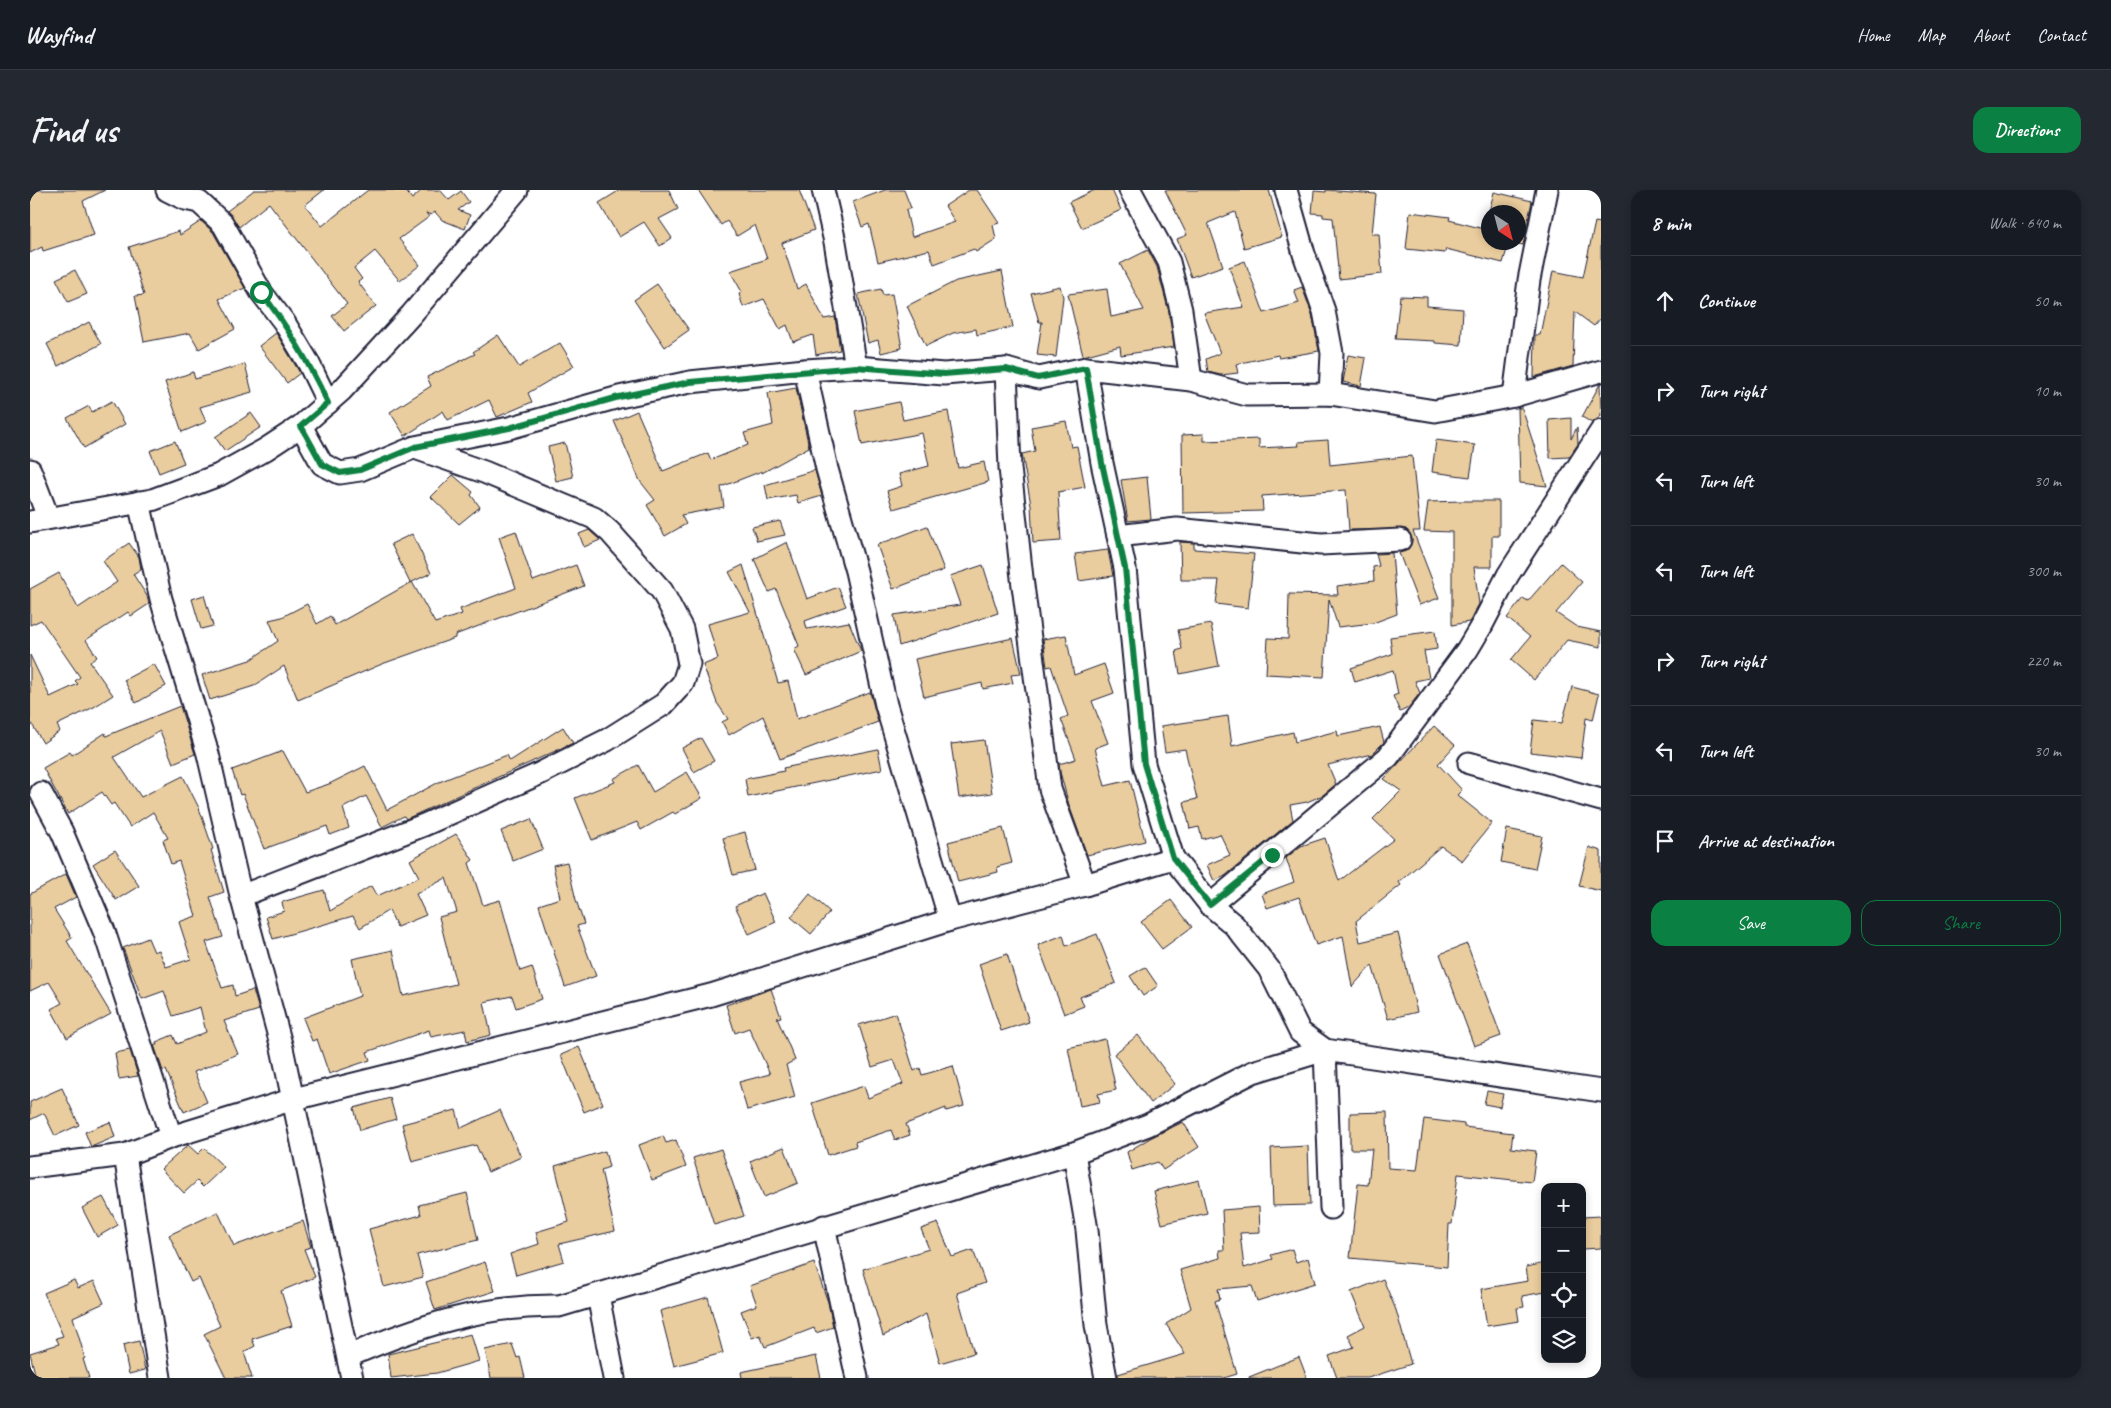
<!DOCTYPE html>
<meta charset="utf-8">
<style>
:root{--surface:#171b24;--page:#242831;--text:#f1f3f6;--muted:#9ea1a6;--line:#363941;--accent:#0b8043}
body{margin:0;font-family:Caveat,sans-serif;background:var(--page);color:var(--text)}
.controls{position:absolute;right:15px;bottom:15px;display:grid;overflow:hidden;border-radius:10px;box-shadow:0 2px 8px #0003}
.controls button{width:45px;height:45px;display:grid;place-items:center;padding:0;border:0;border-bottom:1px solid var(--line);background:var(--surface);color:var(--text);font:25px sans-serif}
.compass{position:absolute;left:1451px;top:15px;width:45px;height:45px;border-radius:50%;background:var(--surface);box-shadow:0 2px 8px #0003;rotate:144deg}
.stop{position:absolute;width:15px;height:15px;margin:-11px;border:4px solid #0b8043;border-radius:50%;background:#fff}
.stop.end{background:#0b8043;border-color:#fff;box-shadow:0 1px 5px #0008}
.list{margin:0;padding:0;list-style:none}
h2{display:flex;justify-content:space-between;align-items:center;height:65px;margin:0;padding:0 20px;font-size:21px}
h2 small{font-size:16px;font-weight:400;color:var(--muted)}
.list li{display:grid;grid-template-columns:32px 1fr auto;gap:15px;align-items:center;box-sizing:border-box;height:90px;padding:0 20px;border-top:1px solid var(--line)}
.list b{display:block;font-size:19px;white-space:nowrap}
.list em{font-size:16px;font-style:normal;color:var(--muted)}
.actions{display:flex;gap:10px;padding:15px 20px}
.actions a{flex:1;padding:11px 0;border:1px solid var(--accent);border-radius:15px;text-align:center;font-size:18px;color:var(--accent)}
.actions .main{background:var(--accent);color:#fff}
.icon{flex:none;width:28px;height:28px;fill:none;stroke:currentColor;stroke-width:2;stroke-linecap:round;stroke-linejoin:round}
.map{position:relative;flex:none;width:1571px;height:1188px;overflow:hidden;border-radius:15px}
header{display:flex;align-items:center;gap:30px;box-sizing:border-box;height:70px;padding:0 25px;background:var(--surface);border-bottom:1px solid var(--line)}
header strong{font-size:24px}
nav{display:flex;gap:28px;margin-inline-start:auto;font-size:18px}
.intro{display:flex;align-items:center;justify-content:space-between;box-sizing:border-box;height:120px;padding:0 30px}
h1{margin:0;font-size:35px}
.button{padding:12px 22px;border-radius:15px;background:var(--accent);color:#fff;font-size:18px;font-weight:700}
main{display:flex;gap:30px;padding:0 30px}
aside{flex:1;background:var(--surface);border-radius:15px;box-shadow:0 2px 8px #0003}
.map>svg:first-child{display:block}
</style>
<header>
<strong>Wayfind</strong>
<nav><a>Home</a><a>Map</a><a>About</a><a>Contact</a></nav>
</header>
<div class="intro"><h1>Find us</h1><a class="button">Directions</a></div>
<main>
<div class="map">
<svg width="1571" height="1188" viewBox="0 0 1571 1188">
<rect width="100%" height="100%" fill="#fff"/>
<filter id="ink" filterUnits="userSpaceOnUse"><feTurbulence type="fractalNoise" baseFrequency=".02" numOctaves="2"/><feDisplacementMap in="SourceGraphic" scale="10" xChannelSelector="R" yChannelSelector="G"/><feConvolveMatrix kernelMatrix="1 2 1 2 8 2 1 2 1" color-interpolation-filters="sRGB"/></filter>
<g filter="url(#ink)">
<g fill="#eacd9e" stroke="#22223b">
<polygon points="0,0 75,0 53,11 64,45 13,61 12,57 0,63"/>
<polygon points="224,0 294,0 275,15 292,36 338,0 375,0 382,9 392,0 410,0 419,10 431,1 439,12 428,20 440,25 435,39 412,30 405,22 401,25 396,23 399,27 369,49 390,75 370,91 345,61 324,78 332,89 328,92 346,116 314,141 302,126 317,114 239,13 209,37 197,21"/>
<polygon points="590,0 639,0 648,19 629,29 642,48 630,56 614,32 589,47 569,13"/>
<polygon points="668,0 769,0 784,40 752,53 767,99 776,94 794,129 805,127 810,160 786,165 783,145 763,152 757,135 750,139 734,109 713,117 709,104 712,102 700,81 737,69 725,35 707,46 697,31 691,35"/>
<polygon points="855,0 874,0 881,18 876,20 882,47 925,32 915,16 939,0 947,0 969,33 963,35 966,49 946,62 944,59 904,74 899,60 848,72 839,34 832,37 823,12"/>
<polygon points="1065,0 1082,0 1091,20 1052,38 1039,12"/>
<polygon points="1135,0 1239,0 1252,47 1214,58 1205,22 1178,33 1193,76 1161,87 1147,49 1157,45"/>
<polygon points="1296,0 1346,4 1342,44 1349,44 1352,84 1309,89 1303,28 1293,27 1293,24 1282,23 1284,1 1296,2"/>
<polygon points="1464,2 1502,11 1493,55 1488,54 1488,22 1459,22"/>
<polygon points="1380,22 1420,27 1419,30 1458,40 1458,52 1479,52 1473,73 1416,59 1415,63 1376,59"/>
<polygon points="171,31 183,42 215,98 189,109 205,139 169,159 160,143 114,152 105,106 114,105 99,57 149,41 150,45"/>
<polygon points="1565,32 1571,33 1571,128 1564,136 1545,122 1543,176 1504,187 1505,145 1510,145 1523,81 1553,87"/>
<polygon points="1118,60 1127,77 1139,122 1144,157 1091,165 1090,156 1053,166 1038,104 1077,99 1081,127 1114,120 1090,74"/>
<polygon points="1215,71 1234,123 1269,113 1264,100 1272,97 1282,124 1289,161 1249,168 1248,165 1206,174 1208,183 1191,185 1178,182 1176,169 1190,163 1174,123 1214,117 1199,77"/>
<polygon points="45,80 57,104 38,112 26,89"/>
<polygon points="972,81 983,137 947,145 946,139 923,143 896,156 877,116 926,91"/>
<polygon points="627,94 659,140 635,157 604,110"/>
<polygon points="1030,96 1033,107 1026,167 1007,165 1012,132 1009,132 1001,103"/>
<polygon points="851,99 853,105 862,104 872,158 851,163 848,150 838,153 828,104"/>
<polygon points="1370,106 1397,107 1397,116 1433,119 1431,155 1405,153 1405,151 1365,149"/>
<polygon points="59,132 71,154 28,176 17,154"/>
<polygon points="246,143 270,183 257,193 229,156"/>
<polygon points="468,145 489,177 530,153 544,176 498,203 502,212 467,227 459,210 418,230 413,221 375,246 360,222 401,196 397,187 445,164 443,162"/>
<polygon points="1318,165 1336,168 1331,196 1313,192"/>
<polygon points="215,174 222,202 170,217 176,232 152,242 135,192 163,182 165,189"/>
<polygon points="1570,194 1571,226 1562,233 1552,227"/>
<polygon points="766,198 779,257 732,283 732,281 691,297 694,317 651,325 656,334 635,346 617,315 625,310 610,291 584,231 607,221 633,281 678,263 681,270 718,255 714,243 743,235 738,203"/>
<polygon points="82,211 95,234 54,258 37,228 59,216 62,222"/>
<polygon points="869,212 873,230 918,221 928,278 954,272 958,292 863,319 857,301 872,296 869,284 899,276 892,243 832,255 825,221"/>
<polygon points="1488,218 1492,218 1517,296 1490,293"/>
<polygon points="221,223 231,237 195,261 185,247"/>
<polygon points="1541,228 1541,249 1547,237 1548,254 1539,267 1520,268 1519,230"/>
<polygon points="1036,231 1041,257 1047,256 1055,297 1028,302 1031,351 1003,353 1001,315 992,264 1005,261 1001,237"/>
<polygon points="1174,244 1174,251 1229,249 1229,258 1269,256 1268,252 1298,250 1300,275 1382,266 1390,341 1383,341 1409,408 1389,415 1369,363 1376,361 1381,355 1382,349 1376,339 1319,340 1316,300 1232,306 1233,321 1153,323 1152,245"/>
<polygon points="1406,250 1445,255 1440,287 1402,282"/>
<polygon points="145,251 154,273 129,283 120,261"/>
<polygon points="535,253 543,287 526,291 518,257"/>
<polygon points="785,280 792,306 768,313 766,305 738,310 735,295"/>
<polygon points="423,285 443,302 441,305 450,317 429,334 401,307"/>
<polygon points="1117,287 1121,329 1098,331 1091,290"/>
<polygon points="1432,311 1469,311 1469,346 1462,346 1462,377 1444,377 1449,414 1441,429 1439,432 1422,435 1422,342 1394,341 1398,312"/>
<polygon points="750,331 755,345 727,351 722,337"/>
<polygon points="897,336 914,380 863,399 847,355"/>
<polygon points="559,340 570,350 554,357 549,344"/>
<polygon points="486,341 503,391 546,375 554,396 425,445 425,448 352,474 268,510 254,476 224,496 180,510 172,485 220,470 248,451 239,430 252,427 277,414 287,434 300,426 305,435 382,392 405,433 432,424 430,419 486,398 469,347"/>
<polygon points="382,344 401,383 380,393 361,354"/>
<polygon points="757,352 777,409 808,397 816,416 775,431 777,439 819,432 831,461 776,485 764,459 769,456 746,399 739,402 724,369"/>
<polygon points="1150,352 1164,353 1164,359 1224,364 1218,418 1186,414 1189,390 1151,390"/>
<polygon points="99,353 109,367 111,379 103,384 117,406 119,414 101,426 98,422 56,450 67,467 60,472 83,505 64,517 27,535 30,541 13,553 0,531 0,465 20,507 48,494 45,491 50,487 11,430 0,435 0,399 29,383 48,418 87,392 73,371"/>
<polygon points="1078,360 1083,386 1049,391 1045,364"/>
<polygon points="1362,363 1367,424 1343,433 1308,437 1299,409 1294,487 1236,484 1238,448 1258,449 1259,404 1308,405 1307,396 1344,391 1343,377 1349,376 1346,364"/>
<polygon points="1531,373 1552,392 1526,423 1547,437 1571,442 1571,457 1537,450 1504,490 1481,470 1500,447 1477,428 1493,408 1498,411"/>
<polygon points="713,375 748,493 758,491 767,529 840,502 848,532 750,569 733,526 699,545 692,532 698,529 687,513 673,475 688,469 678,434 720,422 699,382"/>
<polygon points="953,375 968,423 869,456 864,425 930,415 920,386"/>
<polygon points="174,405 183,436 171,439 162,409"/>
<polygon points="1181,434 1189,476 1150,484 1146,461 1152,459 1148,440"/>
<polygon points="1405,441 1407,459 1394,461 1399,488 1385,491 1390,503 1378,518 1370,522 1363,506 1368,504 1363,480 1325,492 1321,478 1362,464 1360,447"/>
<polygon points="1036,445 1044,485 1074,474 1084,503 1062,511 1078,553 1065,558 1075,596 1100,590 1115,651 1057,665 1039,615 1030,582 1029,574 1046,569 1031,529 1038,526 1021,476 1017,477 1013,449"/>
<polygon points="983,448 991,484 981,485 983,493 953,499 952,493 894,507 885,469"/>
<polygon points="124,474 136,496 106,513 94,490"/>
<polygon points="1542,497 1569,504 1563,530 1556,528 1551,568 1500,562 1504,530 1532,533"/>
<polygon points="150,516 165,564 143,573 130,541 84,567 111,607 153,586 169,618 183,659 181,660 194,702 180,707 193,747 176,752 192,798 203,795 205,806 223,800 229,820 194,831 208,864 164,882 177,912 154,922 136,880 133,881 124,855 127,855 126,852 143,845 147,854 176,842 170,817 143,826 134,801 112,809 93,758 118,748 124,762 129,760 136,777 161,769 149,732 166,726 149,671 141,674 133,650 138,648 123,622 100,637 84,613 81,615 72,602 38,624 13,578 40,562 42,565 75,543 76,546"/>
<polygon points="1198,526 1202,556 1263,542 1265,552 1307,541 1308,546 1350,537 1354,552 1342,564 1298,575 1306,594 1293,605 1277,612 1260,615 1263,630 1195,686 1184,691 1177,675 1200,665 1190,644 1172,649 1169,637 1160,639 1154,612 1167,609 1155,559 1135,562 1131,536"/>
<polygon points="1404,536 1425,555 1408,574 1432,600 1427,605 1462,633 1432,671 1411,656 1369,692 1371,695 1326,731 1330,752 1368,743 1387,822 1358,829 1342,775 1322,797 1313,746 1286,755 1269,707 1237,718 1232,704 1264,692 1256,668 1271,656 1295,648 1309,691 1364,649 1343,629 1371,601 1354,589"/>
<polygon points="533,537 543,553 389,623 376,629 374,626 352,637 336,606 313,618 319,638 300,645 297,636 234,659 213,604 210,605 202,580 253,561 275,602 299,594 335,576 357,620 409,592 477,565 480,571"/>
<polygon points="671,548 684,571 664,582 652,558"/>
<polygon points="954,550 962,603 929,608 921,554"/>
<polygon points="848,559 852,579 718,607 715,589 754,581 753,578"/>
<polygon points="608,575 623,602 657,582 672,608 645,624 643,622 611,640 607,632 562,650 545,608 585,592 583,589"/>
<polygon points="501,629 513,659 483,671 471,641"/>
<polygon points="973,638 982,673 967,677 968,682 928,692 918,652"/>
<polygon points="1477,639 1512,646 1505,679 1471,672"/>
<polygon points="715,642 725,680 703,685 693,648"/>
<polygon points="426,644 443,670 439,673 453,715 470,710 490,781 502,777 512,809 486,818 482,806 454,812 461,845 437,851 435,840 401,847 399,840 337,862 340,870 299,884 287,849 282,851 273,828 330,806 322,769 363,760 373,806 426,794 409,727 427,722 416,688 386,704 396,725 367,737 359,720 330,738 323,726 243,749 236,727 254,721 252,712 294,700 300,721 341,696 347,706 389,687 380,670"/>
<polygon points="1559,657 1571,661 1571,701 1549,696"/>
<polygon points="85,660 109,696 86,710 63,674"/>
<polygon points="537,672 546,710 554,734 547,736 566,786 535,797 509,715 530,708 523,675"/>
<polygon points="36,684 46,707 24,719 42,748 37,751 81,824 37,848 21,819 32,813 19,792 0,801 0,704"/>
<polygon points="733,703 746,732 719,744 705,716"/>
<polygon points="780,704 800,722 781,744 761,727"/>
<polygon points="1141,710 1162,737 1132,759 1111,732"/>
<polygon points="1067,744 1086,793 1050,807 1054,816 1034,824 1008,755 1033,745 1036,756"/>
<polygon points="1437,754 1471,846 1444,856 1410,764"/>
<polygon points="977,764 999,832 971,841 949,774"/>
<polygon points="1115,777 1128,796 1113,806 1100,786"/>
<polygon points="741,799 751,827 747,828 765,870 756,875 765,907 717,920 709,892 740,884 719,838 705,843 696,815"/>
<polygon points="866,823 884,881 890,878 892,885 923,876 934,916 916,921 916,918 876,934 880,945 865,950 861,940 825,952 826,956 798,965 782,913 834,896 838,908 873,894 864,870 842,877 829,835"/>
<polygon points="1108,845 1145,894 1121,913 1084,864"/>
<polygon points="1075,849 1086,900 1068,904 1070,912 1050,916 1038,858"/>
<polygon points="549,857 573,914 554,922 531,865"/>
<polygon points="100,860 108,886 89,889 85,863"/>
<polygon points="32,898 49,935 25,946 14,923 0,930 0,912"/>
<polygon points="1457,901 1473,904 1470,917 1454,914"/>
<polygon points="360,908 366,929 330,940 324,918"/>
<polygon points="426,920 431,938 470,920 491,967 458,982 446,955 382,972 372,934"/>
<polygon points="1357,922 1358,978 1387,980 1394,929 1434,934 1434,937 1483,943 1481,958 1506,961 1502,992 1428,984 1422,1034 1419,1034 1417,1077 1320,1068 1328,994 1338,995 1342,959 1320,959 1320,923"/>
<polygon points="80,932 85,947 61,957 55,942"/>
<polygon points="1153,932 1169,957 1133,980 1128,972 1102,980 1097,962 1120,948"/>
<polygon points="633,946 636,953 646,950 656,977 622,990 609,955"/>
<polygon points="158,955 168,964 174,958 194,977 173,997 167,991 154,1003 131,979"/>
<polygon points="1278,956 1280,1015 1243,1016 1241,958"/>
<polygon points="754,957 768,993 734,1007 720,971"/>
<polygon points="691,959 714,1026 684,1035 663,968"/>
<polygon points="575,961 579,977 571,980 585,1041 529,1054 534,1071 486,1085 480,1064 509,1054 506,1042 539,1032 525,976"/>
<polygon points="1169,990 1177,1023 1132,1034 1124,1001"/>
<polygon points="437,1003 448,1050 387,1065 393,1087 354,1097 339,1039 391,1025 389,1015"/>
<polygon points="73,1007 88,1035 67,1047 52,1018"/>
<polygon points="1229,1017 1230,1042 1210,1043 1214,1078 1243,1069 1241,1065 1262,1059 1266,1072 1278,1068 1285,1093 1227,1111 1222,1096 1188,1099 1190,1109 1185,1111 1207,1184 1194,1188 1088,1188 1088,1184 1155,1164 1136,1134 1161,1118 1150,1080 1190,1068 1189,1060 1194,1060 1192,1020"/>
<polygon points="188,1022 204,1056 273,1031 281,1057 274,1059 285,1087 251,1101 262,1136 222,1149 225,1156 214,1162 222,1188 196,1188 174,1144 190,1136 169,1088 161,1092 139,1045"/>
<polygon points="1571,1026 1571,1058 1552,1059 1552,1027"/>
<polygon points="908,1033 922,1067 943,1060 955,1093 927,1103 944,1163 910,1173 896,1124 853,1146 833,1079 899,1059 891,1039"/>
<polygon points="455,1072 465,1101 405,1120 396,1092"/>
<polygon points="784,1073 798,1112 803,1137 786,1143 784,1138 735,1157 730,1145 722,1148 711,1121 727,1115 720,1096"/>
<polygon points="1515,1073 1515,1102 1492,1106 1494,1117 1487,1118 1489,1131 1457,1136 1451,1099 1498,1091 1496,1077"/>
<polygon points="1353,1089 1366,1120 1381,1174 1338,1188 1307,1188 1299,1166 1324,1157 1318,1145 1335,1136 1321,1102"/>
<polygon points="44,1090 48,1098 64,1091 74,1113 43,1127 55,1168 53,1169 59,1188 6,1188 0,1163 29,1154 26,1148 33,1146 14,1103"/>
<polygon points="678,1107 693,1163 644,1176 630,1121"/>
<polygon points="441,1144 449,1171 407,1183 361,1188 358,1164"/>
<polygon points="109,1151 115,1180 99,1184 93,1155"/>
<polygon points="482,1154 487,1168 490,1167 495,1188 461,1188 455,1160"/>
<polygon points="786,1166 791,1188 712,1188 711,1182"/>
<polygon points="1269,1167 1277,1188 1219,1188 1219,1187"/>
</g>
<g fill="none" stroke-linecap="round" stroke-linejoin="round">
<defs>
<g id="minor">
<polyline points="137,0 155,9 169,12 193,34 231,102 254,132 278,172 298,213"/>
<polyline points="793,0 805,52 826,177"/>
<polyline points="1100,0 1139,72 1151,120 1161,190"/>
<polyline points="1256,0 1274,64 1294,121 1302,163 1300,204"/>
<polyline points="1056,178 1072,273 1095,378 1114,574 1143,668 1180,715 1204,735 1239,779 1270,842 1295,860 1571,901"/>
<polyline points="976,179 980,278 992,388 1020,599 1055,695"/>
<polyline points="775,180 797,279 826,381 856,515 920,730"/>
<polyline points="1484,206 1499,90 1517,0"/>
<polyline points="271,236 292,274 310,283 330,280 385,257 479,238 589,207 660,192 775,180 826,177 914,184 976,179 1009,188 1056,178 1161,190 1217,205 1300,204 1405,221 1484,206 1571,181"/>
<polyline points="0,280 18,327"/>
<polyline points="109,312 131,409 178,564 211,706 252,858 322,1188"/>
<polyline points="0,332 122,310 189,285 236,259 271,236 312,200 381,125 487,0"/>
<polyline points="1088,346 1147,339 1291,354 1370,350"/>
<polyline points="1439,573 1571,610"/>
<polyline points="11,603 32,642 74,741 141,947"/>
<polyline points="211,706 394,635 511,583 577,550 634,514 653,493 659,474 652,439 632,401 580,342 564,328 454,282 385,258"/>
<polyline points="1180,715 1358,567 1437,460 1452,435 1478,385 1571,241"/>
<polyline points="1044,963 1057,1040 1066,1135 1076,1188"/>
<polyline points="95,965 130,1188"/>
<polyline points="0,977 95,965 141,947 264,909 681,805 920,730 1055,695 1143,668"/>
<polyline points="794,1036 827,1188"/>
<polyline points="568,1105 584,1188"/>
<path d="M 319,1166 C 388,1136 452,1115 529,1116 L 1044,963 L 1118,935 L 1223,882 L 1295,860 L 1301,1018"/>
</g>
</defs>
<use href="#minor" stroke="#22223b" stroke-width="25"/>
<use href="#minor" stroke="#fff" stroke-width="21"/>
</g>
</g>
<g fill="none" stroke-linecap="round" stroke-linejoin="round" filter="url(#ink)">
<path stroke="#0b8043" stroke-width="6" d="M 231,102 C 258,137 279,173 298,213 L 271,236 L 292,274 L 310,283 L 330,280 L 385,257 L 479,238 L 589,207 L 660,192 L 826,177 L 914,184 L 976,179 L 1008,188 L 1056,178 L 1072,273 L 1095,378 L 1114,574 L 1143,668 L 1180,715 L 1242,665"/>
</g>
</svg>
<div class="controls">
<button>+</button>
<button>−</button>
<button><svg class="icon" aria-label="locate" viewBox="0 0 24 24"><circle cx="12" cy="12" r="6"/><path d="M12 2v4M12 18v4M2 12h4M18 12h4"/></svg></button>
<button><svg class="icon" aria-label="layers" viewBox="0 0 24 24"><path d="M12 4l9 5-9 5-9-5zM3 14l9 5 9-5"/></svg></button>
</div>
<svg class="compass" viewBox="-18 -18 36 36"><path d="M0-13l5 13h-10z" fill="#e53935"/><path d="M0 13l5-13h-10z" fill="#9ea1a6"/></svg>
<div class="stop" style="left:231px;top:102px"></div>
<div class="stop end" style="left:1242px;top:665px"></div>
</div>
<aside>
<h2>8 min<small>Walk · 640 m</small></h2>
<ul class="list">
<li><svg class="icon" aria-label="ahead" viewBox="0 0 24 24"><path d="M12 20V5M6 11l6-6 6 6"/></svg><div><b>Continue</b></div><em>50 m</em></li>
<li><svg class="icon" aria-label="right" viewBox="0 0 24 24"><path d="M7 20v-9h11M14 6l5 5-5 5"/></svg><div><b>Turn right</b></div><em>10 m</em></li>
<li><svg class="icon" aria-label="left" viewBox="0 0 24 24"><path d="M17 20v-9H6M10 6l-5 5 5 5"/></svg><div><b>Turn left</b></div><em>30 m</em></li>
<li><svg class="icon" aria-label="left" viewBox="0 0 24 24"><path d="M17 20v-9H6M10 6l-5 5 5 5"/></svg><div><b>Turn left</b></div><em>300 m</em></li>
<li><svg class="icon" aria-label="right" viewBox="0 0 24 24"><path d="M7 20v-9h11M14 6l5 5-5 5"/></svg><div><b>Turn right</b></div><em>220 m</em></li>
<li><svg class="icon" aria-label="left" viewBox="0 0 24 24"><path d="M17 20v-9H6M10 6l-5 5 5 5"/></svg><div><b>Turn left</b></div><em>30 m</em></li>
<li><svg class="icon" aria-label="arrive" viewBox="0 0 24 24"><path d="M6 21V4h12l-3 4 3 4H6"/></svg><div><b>Arrive at destination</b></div></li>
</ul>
<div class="actions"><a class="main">Save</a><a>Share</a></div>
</aside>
</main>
